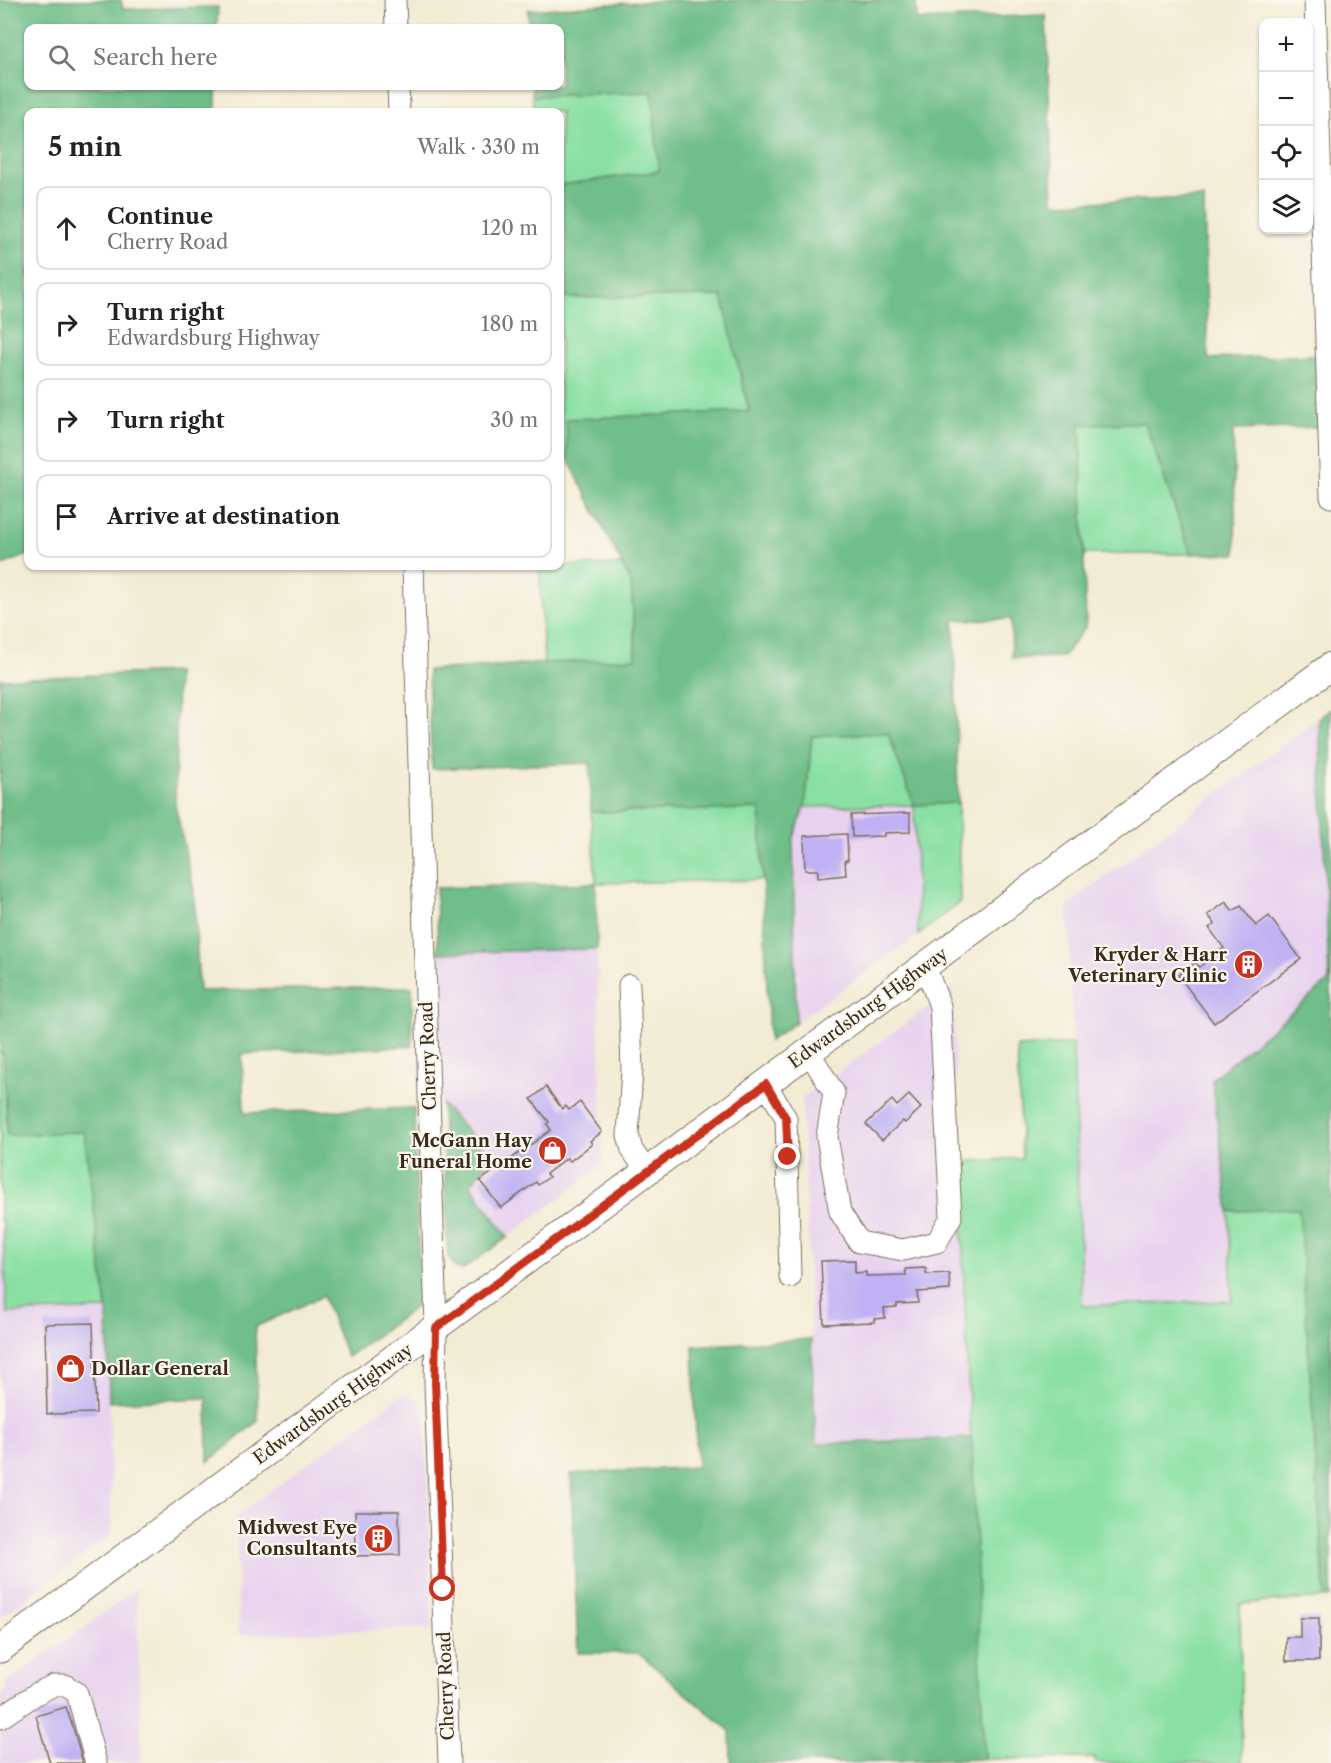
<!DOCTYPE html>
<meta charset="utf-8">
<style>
:root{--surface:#fff;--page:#f6f6f6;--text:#222;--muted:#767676;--line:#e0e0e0}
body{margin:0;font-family:"Libre Caslon Text",serif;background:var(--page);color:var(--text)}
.controls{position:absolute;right:18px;top:18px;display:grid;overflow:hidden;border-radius:12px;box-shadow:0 2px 4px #0004}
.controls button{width:54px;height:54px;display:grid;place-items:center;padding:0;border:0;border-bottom:2px solid var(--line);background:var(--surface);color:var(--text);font:30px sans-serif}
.stop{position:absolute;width:18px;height:18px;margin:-14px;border:4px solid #c8321e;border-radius:50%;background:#fff}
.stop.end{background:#c8321e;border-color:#fff;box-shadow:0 2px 6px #0008}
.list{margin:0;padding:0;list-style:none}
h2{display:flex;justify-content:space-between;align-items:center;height:78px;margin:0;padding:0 24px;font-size:26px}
h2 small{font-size:20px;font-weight:400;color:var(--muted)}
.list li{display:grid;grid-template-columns:39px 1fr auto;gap:18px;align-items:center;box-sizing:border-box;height:84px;margin:0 12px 12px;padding:0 12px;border:2px solid var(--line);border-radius:12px}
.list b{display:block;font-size:22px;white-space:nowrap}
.list p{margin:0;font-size:20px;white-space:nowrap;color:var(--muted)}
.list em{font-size:20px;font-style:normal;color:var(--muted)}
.icon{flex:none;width:33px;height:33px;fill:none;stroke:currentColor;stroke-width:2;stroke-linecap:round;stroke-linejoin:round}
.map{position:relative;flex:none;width:1331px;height:1763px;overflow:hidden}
.search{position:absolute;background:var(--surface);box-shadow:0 2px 4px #0004;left:24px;top:24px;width:540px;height:66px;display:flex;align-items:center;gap:15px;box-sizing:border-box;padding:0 21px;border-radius:12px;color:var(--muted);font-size:22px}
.panel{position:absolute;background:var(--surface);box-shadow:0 2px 4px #0004;left:24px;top:108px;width:540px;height:462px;border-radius:12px}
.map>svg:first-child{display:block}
</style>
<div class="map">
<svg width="1331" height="1763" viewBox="0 0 1331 1763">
<rect width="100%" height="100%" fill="#fbf7ec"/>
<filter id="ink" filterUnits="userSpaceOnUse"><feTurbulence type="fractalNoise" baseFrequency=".0167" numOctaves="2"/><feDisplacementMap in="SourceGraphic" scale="12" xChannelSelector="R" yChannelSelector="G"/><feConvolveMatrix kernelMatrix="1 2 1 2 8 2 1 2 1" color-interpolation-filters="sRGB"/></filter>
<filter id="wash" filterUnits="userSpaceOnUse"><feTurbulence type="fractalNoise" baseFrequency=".008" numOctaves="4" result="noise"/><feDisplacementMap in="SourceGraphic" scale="24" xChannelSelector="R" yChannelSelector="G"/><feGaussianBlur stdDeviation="1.35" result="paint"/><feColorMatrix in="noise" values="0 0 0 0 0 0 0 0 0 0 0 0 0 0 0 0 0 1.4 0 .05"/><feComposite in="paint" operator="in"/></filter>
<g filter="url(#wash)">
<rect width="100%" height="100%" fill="#f3ecd5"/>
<g fill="#e8d2ef">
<polygon points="1319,718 1329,981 1212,1079 1228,1211 1232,1301 1082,1306 1068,905"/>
<polygon points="914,805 918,935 796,1022 793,840 805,807"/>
<polygon points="597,949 603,1165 508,1237 470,1184 492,1157 442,1104 438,953"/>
<polygon points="952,990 972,1438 816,1444 802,1098"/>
<polygon points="0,1220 3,1220 7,1313 107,1309 112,1534 0,1618"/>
<polygon points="402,1395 410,1396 419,1401 425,1412 432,1628 239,1635 236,1516"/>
<polygon points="136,1589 142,1763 0,1763 0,1696 9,1689 5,1683 84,1628"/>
</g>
<g fill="#8ae0a4" stroke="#628561" stroke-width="1.5">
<polygon points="652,92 660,171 560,185 560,112 535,112 532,96"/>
<polygon points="722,296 749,411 567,419 568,459 560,459 560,298"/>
<polygon points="1145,423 1191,554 1084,554 1080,424"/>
<polygon points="622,565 631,582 636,658 544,664 539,566"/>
<polygon points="888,733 914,805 958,803 960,903 918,935 914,805 805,807 812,736"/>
<polygon points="760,809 763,880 596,883 591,812"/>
<polygon points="1073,1044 1082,1306 1232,1301 1229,1211 1299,1209 1325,1598 1240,1604 1242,1763 1096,1763 1095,1758 984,1759 959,1162 1022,1158 1017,1047"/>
<polygon points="0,1053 4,1053 84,1132 107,1309 7,1313 3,1221 0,1220"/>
</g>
<g fill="#6fbe8a" stroke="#557454" stroke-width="1.5">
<polygon points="0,0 121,0 123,9 218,7 217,28 28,28 28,86 216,86 216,112 28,112 28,555 0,566"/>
<polygon points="671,0 916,0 917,20 1046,15 1053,203 1204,198 1208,359 1315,355 1319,427 1233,430 1236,554 1191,554 1145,423 1080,424 1086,626 1063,657 1012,658 1011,619 954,620 958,803 914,805 888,733 812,736 805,807 793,840 796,1022 769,1041 760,809 591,812 590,763 432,769 428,670 636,658 631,582 568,459 566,419 749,411 722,296 560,298 560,185 659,171 652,92 532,96 532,86 560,86 560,28 529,28 528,10"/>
<polygon points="177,672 175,805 194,891 199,991 412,987 412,1046 242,1054 244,1113 414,1108 420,1304 347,1357 323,1296 255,1327 258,1421 208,1462 207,1398 109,1402 107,1309 84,1132 7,1135 4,1054 0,1053 0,679"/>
<polygon points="1331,709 1331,1597 1325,1598 1299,1209 1229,1211 1212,1079 1329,981 1319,718"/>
<polygon points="596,883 597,949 438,953 436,888"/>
<polygon points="442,1104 492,1157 470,1185 508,1237 462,1270 456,1268 448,1256"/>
<polygon points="811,1339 816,1444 972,1438 984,1759 846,1763 731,1763 730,1731 638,1653 578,1653 571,1474 697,1467 693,1346"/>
</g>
<g id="blocks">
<g fill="#bfb1f3">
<polygon points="910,813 910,832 884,833 884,836 852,837 851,815"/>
<polygon points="847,834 848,860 845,860 846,875 818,878 818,870 805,870 804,836"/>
<polygon points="1226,902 1233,911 1241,906 1256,926 1269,916 1301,959 1214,1023 1178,975 1196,962 1199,967 1224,948 1209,928 1215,924 1208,915"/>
<polygon points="546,1087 562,1109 566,1106 569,1110 580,1102 602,1132 590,1141 592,1144 570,1161 567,1158 546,1174 549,1177 538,1185 536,1182 501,1208 480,1181 551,1130 547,1124 549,1122 531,1099"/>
<polygon points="909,1095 921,1108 905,1123 903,1121 882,1140 866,1124 892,1100 897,1106"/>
<polygon points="855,1260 855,1273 866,1272 866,1276 906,1275 905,1269 926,1268 926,1274 949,1273 950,1290 917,1292 918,1303 897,1304 897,1307 884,1308 885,1318 874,1319 874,1322 824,1324 821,1261"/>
<polygon points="93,1323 96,1413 47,1414 45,1324"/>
<polygon points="355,1511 399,1511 400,1555 356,1556"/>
<polygon points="1300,1618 1319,1618 1319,1661 1286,1661 1286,1637 1300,1637"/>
<polygon points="66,1707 75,1734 83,1763 50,1763 36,1716"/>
</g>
</g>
</g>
<g filter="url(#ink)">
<use href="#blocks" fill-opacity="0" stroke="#7b6e5e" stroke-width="1.5"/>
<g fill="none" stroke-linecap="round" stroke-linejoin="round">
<defs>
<g id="minor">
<polyline points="395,0 396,28"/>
<polyline points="1315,0 1331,497"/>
<polyline points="398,86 399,112"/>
<polyline points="413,566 436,1327 435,1382 449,1763"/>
<polyline points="629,985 632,1069 628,1135 632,1150 647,1172"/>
<polyline points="809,1052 834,1093 827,1137 840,1212 859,1242 903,1250 937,1242 951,1217 940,1006 925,966"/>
<polyline points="766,1084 786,1118 790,1277"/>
<polyline points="0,1718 36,1694 54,1685 65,1685 77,1693 96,1763"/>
</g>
<polyline id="major" points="0,1649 1331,666"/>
</defs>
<use href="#minor" stroke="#7b6e5e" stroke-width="23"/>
<use href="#major" stroke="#7b6e5e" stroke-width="29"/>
<use href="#minor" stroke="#fff" stroke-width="21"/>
<use href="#major" stroke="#fff" stroke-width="27"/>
</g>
</g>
<g fill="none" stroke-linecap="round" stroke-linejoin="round" filter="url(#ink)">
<polyline stroke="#c8321e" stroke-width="8" points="443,1589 435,1382 436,1328 766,1084 786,1118 788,1157"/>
</g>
<defs>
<symbol id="building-disc" viewBox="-11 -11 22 22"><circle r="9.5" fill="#c8321e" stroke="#fbf7ec"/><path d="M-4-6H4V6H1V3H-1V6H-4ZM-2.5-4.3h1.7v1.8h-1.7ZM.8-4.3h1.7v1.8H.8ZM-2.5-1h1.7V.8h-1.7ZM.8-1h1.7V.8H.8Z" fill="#fff"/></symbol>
<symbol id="shop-disc" viewBox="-11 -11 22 22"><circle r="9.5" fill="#c8321e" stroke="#fbf7ec"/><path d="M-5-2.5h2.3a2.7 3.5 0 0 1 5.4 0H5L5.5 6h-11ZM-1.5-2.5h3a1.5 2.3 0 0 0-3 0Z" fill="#fff"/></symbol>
</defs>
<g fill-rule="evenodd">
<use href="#building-disc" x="1232" y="948" width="33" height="33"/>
<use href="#shop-disc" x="536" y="1134" width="33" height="33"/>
<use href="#shop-disc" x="54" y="1352" width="33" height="33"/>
<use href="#building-disc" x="362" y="1522" width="33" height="33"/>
</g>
<g text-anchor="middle" stroke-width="4.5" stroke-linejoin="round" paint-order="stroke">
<g font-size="18" font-weight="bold" fill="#3b2a1e" stroke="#fbf7ec" text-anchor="end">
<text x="1227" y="961">Kryder &amp; Harr<tspan x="1227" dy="21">Veterinary Clinic</tspan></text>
<text x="532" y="1147">McGann Hay<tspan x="532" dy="21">Funeral Home</tspan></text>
<text x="91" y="1375" text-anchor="start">Dollar General</text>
<text x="357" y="1534">Midwest Eye<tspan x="357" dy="21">Consultants</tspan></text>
</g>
<g font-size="18" fill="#3b2a1e" stroke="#fbf7ec">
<text transform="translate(868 1008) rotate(-36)" y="6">Edwardsburg Highway</text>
<text transform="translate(428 1056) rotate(-92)" y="6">Cherry Road</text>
<text transform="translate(333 1404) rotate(-36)" y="6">Edwardsburg Highway</text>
<text transform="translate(446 1686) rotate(-92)" y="6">Cherry Road</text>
</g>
</g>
</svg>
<div class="controls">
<button>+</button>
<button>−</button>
<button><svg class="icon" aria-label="locate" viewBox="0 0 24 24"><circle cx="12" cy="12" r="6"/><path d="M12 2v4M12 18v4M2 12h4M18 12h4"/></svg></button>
<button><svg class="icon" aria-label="layers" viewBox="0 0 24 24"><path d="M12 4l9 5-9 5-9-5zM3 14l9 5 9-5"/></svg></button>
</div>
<div class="stop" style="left:443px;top:1589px"></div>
<div class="stop end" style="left:788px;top:1157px"></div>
<div class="search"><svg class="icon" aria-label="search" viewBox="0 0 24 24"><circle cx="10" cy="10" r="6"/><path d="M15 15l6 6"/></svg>Search here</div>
<section class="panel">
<h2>5 min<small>Walk · 330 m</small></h2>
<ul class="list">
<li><svg class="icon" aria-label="ahead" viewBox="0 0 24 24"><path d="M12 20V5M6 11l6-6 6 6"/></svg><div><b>Continue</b><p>Cherry Road</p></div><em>120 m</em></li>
<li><svg class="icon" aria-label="right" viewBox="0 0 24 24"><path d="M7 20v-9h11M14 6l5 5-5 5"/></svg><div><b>Turn right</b><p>Edwardsburg Highway</p></div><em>180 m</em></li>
<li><svg class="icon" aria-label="right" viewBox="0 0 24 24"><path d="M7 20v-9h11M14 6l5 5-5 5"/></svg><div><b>Turn right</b></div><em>30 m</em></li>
<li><svg class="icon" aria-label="arrive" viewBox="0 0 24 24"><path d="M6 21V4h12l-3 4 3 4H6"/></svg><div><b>Arrive at destination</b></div></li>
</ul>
</section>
</div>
